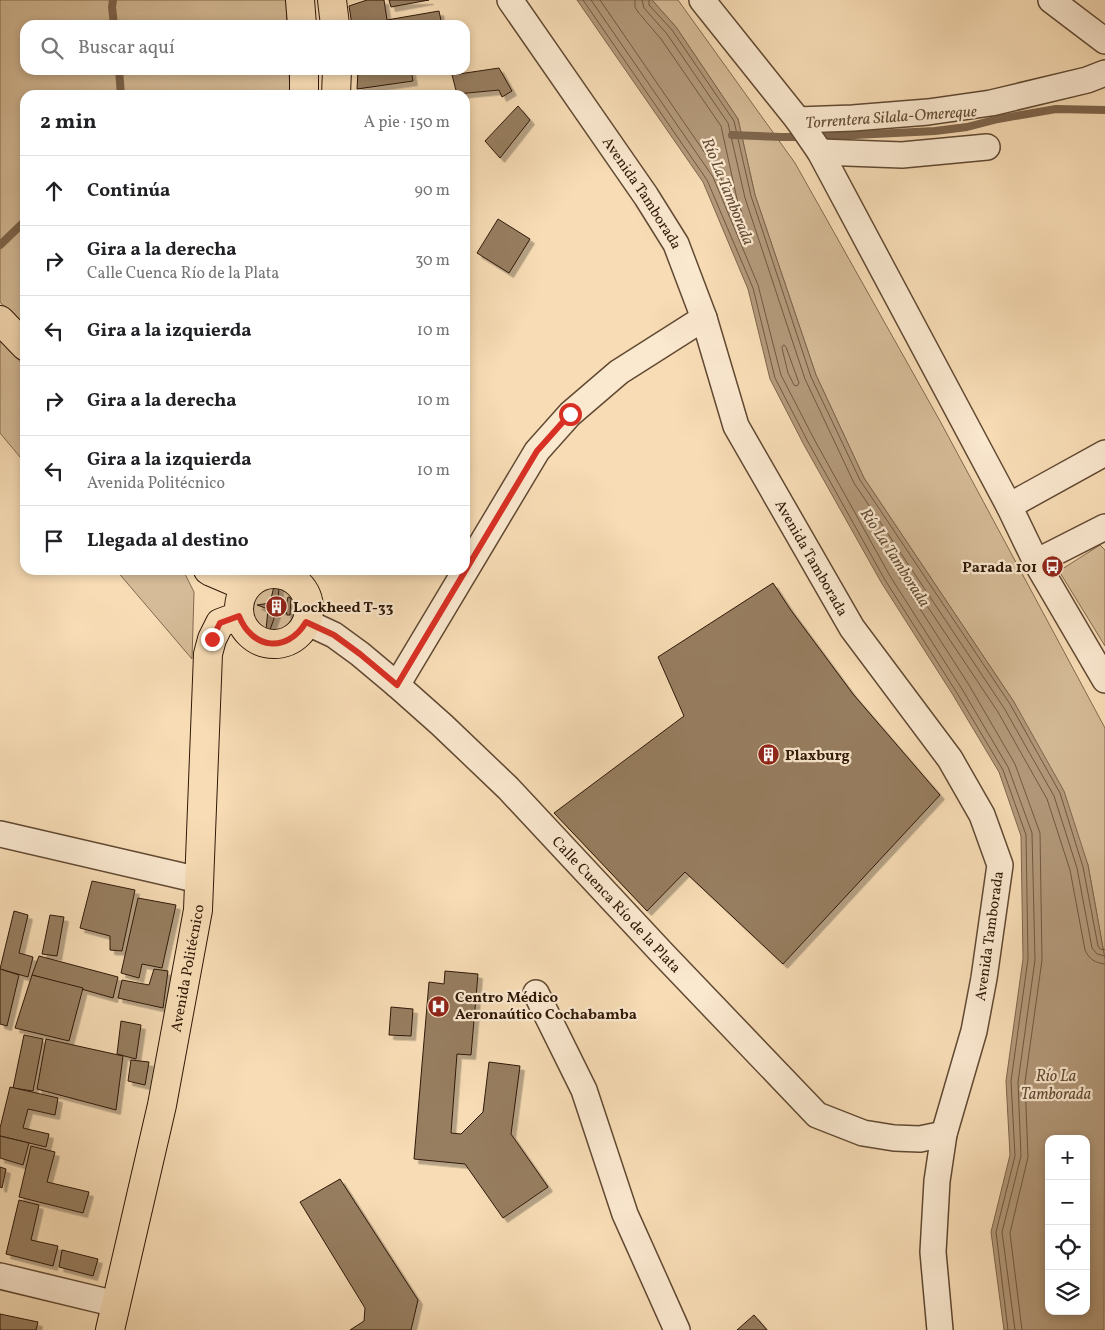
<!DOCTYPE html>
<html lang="es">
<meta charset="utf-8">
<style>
:root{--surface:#fff;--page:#f6f6f6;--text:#202124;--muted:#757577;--line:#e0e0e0}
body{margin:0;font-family:Vollkorn,serif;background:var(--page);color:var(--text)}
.controls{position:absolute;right:15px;bottom:15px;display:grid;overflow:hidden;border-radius:10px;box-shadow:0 2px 8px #0003}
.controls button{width:45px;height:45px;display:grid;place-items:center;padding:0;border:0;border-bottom:1px solid var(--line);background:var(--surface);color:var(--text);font:25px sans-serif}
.stop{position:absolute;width:15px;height:15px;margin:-11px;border:4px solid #d93025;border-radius:50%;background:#fff}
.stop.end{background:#d93025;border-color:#fff;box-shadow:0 1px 5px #0008}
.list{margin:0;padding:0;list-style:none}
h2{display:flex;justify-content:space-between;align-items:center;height:65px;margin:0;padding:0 20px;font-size:21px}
h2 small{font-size:16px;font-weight:400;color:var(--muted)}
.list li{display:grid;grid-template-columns:32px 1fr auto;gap:15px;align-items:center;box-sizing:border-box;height:70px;padding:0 20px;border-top:1px solid var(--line)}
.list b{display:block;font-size:19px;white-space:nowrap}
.list p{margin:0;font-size:16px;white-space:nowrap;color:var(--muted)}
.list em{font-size:16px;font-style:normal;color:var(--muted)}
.icon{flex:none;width:28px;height:28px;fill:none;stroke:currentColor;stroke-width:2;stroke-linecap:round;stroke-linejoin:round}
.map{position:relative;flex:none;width:1105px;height:1330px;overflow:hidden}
.search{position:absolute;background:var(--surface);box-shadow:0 2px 8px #0003;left:20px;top:20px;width:450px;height:55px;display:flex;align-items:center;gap:12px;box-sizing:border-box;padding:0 18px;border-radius:15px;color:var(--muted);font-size:19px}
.panel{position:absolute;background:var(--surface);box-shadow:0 2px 8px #0003;left:20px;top:90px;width:450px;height:485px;border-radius:15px}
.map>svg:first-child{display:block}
</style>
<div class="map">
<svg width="1105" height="1330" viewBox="0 0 1105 1330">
<defs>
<filter id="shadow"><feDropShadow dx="4.5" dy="4.5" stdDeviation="0" flood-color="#0004"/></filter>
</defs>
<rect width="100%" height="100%" fill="#f7dcb5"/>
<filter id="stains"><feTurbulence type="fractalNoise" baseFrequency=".004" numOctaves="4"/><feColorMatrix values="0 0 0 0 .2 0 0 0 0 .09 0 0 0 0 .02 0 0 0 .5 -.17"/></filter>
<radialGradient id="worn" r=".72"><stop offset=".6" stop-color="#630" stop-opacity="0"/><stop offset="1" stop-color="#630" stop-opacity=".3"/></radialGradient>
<g fill="#d5bb97" stroke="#826a4f">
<polygon points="0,0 286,0 287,25 25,25 25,70 289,70 290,95 25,95 25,329 0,302"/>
<polygon points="652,0 678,0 795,163 940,421 1105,728 1105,959 1088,865 1014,702 864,478 816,375 755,195 738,119 676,27"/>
<polygon points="0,336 25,368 25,463 0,433"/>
<polygon points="1100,545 1105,550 1105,646 1059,571"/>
<polygon points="116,570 183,570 194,592 192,659"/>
<circle cx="273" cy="608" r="22"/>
</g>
<path fill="#b3997a" stroke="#7e654c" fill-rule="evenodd" d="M 577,0 L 652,0 L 676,27 L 738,119 L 755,195 L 816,375 L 864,478 L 1014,702 L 1064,791 L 1088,865 L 1105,959 L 1104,1330 L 1004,1330 L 991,1232 L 1010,1155 L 1006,1081 L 1023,959 L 1021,836 L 999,772 L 953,695 L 881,582 L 804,445 L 770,379 L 748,289 L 703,182 ZM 1049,1139 L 1086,1139 L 1086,1311 L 1049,1311 Z"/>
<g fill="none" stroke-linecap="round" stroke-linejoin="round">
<g stroke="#715840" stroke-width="1">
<polyline points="583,0 707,180 753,288 775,378 808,442 885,580 957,693 1003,770 1026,835 1028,959 1011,1081 1015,1156 996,1232 1008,1330"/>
<polyline points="591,0 713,177 758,285 781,375 814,439 890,576 962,689 1008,767 1032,833 1035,960 1018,1082 1021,1156 1002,1232 1015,1330"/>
<polyline points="600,0 718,172 738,217 741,218 743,216 737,199 721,126 661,39 638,12 635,7 635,0"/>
<polyline points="642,0 644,8 667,34 728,123 745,198 805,379 854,483 1004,708 1054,796 1077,868 1092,948 1097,954 1105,956"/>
<polyline points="649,0 649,5 672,30 734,121 751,196 811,377 860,480 1010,704 1060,793 1083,867 1098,946 1100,949 1105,950"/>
<polygon points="784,345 786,347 799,383 797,386 794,385 788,373 782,348"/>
<path d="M 1022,1330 L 1010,1233 L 1028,1157 L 1025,1082 L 1042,960 L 1040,833 L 1015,764 L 969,685 L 897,573 L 888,557 L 890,554 L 893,555 L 998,712 L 1047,799 L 1070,870 L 1085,950 C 1089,959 1095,963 1105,964"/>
</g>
<g stroke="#7e654c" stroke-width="8">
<polyline points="113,0 112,7 114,25"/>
<polyline points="119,70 121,95"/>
<polyline points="732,135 781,137 803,137"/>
<polyline points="814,137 935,131 967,127 998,119 1056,109 1105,110"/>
<polyline points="0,245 25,221"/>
</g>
</g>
<g fill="#977e61" stroke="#2f1807" filter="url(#shadow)">
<polygon points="367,0 384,0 387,20 439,11 442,25 352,25 349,6"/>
<polygon points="389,0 429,0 391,7"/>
<polygon points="499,68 512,91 502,97 499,90 457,94 452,75"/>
<polygon points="358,70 378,70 378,72 411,70 413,81 357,89"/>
<polygon points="518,106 530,120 500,158 485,141"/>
<polygon points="498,219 530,239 509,273 477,253"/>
<polygon points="773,583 790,609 853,694 940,795 783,964 685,872 647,911 554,813 684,716 658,657"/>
<polygon points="274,586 279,587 278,604 286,606 288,597 291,598 290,615 287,615 286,610 277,610 270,630 266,630 268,609 257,605 270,603"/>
<polygon points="92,881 135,890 122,951 110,950 110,936 80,928"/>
<polygon points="138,898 176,905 162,968 142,964 139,978 121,973"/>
<polygon points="14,911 28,915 19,953 33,957 28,977 0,969"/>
<polygon points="50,915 64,917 57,956 42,954"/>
<polygon points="39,956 118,977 113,998 32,975"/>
<polygon points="0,969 19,975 7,1026 0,1024"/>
<polygon points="154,969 168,971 163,1008 118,998 122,980 149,985"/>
<polygon points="445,971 478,974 471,1055 457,1054 451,1133 461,1134 483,1112 489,1062 520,1066 511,1134 548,1187 503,1218 465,1164 414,1159 429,982 444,984"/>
<polygon points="32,975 83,988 69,1041 15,1028"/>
<polygon points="391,1007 413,1009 411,1036 389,1035"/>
<polygon points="121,1021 141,1025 136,1059 117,1054"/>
<polygon points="24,1035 43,1039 33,1091 13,1088"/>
<polygon points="46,1039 123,1056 116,1110 37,1089"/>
<polygon points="131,1060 149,1062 145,1085 128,1081"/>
<polygon points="10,1087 58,1098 55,1115 28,1109 23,1128 49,1134 46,1147 0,1136 0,1128"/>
<polygon points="0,1136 29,1143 23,1165 0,1158"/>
<polygon points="31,1146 55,1152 47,1182 89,1192 83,1213 19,1197"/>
<polygon points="0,1167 6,1169 2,1188 0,1187"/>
<polygon points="340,1179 418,1300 411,1330 350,1330 364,1321 365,1308 300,1202"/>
<polygon points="19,1200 39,1205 31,1240 58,1246 53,1266 6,1254"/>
<polygon points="62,1250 98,1259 93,1276 59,1267"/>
<polygon points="0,1314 38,1322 36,1330 0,1330"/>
<polygon points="754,1315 767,1330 737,1330"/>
</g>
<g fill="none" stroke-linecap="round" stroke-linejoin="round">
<defs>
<g id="minor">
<path id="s1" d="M 510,0 L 646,196 L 676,244 L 704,318 L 736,426 L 852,628 L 950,759 L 982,815 L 1000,865 L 984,978 L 974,1031 L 944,1134 L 937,1181 L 933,1252 L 940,1330"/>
<polyline points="702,0 798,120 820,152 1009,506 1036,562 1105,680"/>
<polyline points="1051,0 1105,41"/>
<polyline points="798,120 853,118 928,112 991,103 1087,80 1105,73"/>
<polyline points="820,152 902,155 987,147"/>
<polyline points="1009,506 1105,453"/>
<polyline points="1036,562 1105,527"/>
<path id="s2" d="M 306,622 L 334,635 L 360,654 L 397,685 L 442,725 L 508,788 L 663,954 L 817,1115 L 863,1133 L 894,1138 L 920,1139 L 944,1134"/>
<polyline points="397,685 537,451 570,414 619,372 704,318"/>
<polyline points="0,834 199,880"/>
<polyline points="536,993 584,1090 625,1214 677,1330"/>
<polyline points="0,1276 116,1304"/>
</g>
<g id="major">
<polyline points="300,0 302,25"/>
<polyline points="332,0 335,25"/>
<polyline points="304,70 304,95"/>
<polyline points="336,95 337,70"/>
<polyline points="0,320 25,346"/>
<polyline points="208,570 211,572 246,587"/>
<circle cx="274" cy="609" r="35"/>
<path id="s3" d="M 110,1330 L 162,1105 L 198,910 L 208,654 L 212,639 L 220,623 L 239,616"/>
</g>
</defs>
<use href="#minor" stroke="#614932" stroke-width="28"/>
<use href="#major" stroke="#2f1807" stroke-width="30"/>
<use href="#minor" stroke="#fae8cf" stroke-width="25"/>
<use href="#major" stroke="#f7dcb5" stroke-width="28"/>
</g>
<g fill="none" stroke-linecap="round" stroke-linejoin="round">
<path stroke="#d93025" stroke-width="6" d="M 212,639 L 220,623 L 239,616 C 252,649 287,654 306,622 L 334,635 L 360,654 L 397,685 L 537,451 L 570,414"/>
</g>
<defs>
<symbol id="bus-disc" viewBox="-11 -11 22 22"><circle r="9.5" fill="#8f2418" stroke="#fae8cf"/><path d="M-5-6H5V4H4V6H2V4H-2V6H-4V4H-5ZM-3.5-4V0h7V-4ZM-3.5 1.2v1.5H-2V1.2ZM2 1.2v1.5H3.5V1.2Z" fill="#fff"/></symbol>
<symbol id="building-disc" viewBox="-11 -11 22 22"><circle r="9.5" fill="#8f2418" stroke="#fae8cf"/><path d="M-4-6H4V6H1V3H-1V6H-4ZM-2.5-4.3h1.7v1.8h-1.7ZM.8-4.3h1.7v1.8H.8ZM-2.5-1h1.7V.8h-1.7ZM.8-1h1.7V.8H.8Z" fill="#fff"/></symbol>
<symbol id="hospital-disc" viewBox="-11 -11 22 22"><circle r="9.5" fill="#8f2418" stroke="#fae8cf"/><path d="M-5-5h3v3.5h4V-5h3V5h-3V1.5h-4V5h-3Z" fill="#fff"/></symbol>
</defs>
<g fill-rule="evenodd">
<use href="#bus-disc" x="1040" y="554" width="25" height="25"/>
<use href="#building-disc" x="264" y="594" width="25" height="25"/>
<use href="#building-disc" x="756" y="742" width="25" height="25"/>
<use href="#hospital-disc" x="426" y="994" width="25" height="25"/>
</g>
<g text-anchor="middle" stroke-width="4.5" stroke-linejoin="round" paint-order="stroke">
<g font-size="15" fill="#2f1807" stroke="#fae8cf">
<text dy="5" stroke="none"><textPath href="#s1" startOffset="234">Avenida Tamborada</textPath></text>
<text dy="5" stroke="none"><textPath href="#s1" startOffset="639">Avenida Tamborada</textPath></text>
<text dy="5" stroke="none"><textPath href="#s2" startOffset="422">Calle Cuenca Río de la Plata</textPath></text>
<text transform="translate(989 936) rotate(-82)" y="5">Avenida Tamborada</text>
<text dy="5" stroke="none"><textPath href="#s3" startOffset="370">Avenida Politécnico</textPath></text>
</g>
<g font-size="15" font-weight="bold" fill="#2f1807" stroke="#fae8cf" text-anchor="start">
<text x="1037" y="572" text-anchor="end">Parada 101</text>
<text x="293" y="612">Lockheed T-33</text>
<text x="785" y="760">Plaxburg</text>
<text x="455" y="1002">Centro Médico<tspan x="455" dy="17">Aeronaútico Cochabamba</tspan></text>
</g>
<g font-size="16" font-style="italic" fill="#644c35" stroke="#fae8cf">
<text transform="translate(891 116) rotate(-4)" y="6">Torrentera Silala-Omereque</text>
<text transform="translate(729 191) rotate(68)" y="6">Río La Tamborada</text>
<text transform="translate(896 557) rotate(57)" y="6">Río La Tamborada</text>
<text x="1056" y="1081">Río La<tspan x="1056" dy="18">Tamborada</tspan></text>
</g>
</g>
<rect width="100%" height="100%" filter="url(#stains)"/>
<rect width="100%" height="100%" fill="url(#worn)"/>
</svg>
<div class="controls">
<button>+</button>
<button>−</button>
<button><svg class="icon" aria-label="locate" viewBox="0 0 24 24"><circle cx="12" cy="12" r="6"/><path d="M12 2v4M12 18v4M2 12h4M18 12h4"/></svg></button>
<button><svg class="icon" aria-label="layers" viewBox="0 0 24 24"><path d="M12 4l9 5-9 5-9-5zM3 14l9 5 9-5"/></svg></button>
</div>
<div class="stop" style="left:570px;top:414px"></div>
<div class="stop end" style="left:212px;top:639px"></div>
<div class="search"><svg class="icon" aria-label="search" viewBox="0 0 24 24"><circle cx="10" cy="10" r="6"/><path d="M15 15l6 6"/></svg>Buscar aquí</div>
<section class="panel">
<h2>2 min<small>A pie · 150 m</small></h2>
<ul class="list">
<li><svg class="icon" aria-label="ahead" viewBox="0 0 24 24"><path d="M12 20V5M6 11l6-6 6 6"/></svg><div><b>Continúa</b></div><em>90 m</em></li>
<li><svg class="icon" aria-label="right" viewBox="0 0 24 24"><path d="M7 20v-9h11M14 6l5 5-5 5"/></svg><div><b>Gira a la derecha</b><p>Calle Cuenca Río de la Plata</p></div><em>30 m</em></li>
<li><svg class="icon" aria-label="left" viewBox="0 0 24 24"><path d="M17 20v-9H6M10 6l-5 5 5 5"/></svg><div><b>Gira a la izquierda</b></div><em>10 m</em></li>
<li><svg class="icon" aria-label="right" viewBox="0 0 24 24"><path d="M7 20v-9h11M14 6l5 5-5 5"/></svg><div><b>Gira a la derecha</b></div><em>10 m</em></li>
<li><svg class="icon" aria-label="left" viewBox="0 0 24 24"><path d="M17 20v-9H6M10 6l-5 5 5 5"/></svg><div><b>Gira a la izquierda</b><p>Avenida Politécnico</p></div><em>10 m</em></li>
<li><svg class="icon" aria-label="arrive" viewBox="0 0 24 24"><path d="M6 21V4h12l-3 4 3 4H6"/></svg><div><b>Llegada al destino</b></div></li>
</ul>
</section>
</div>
